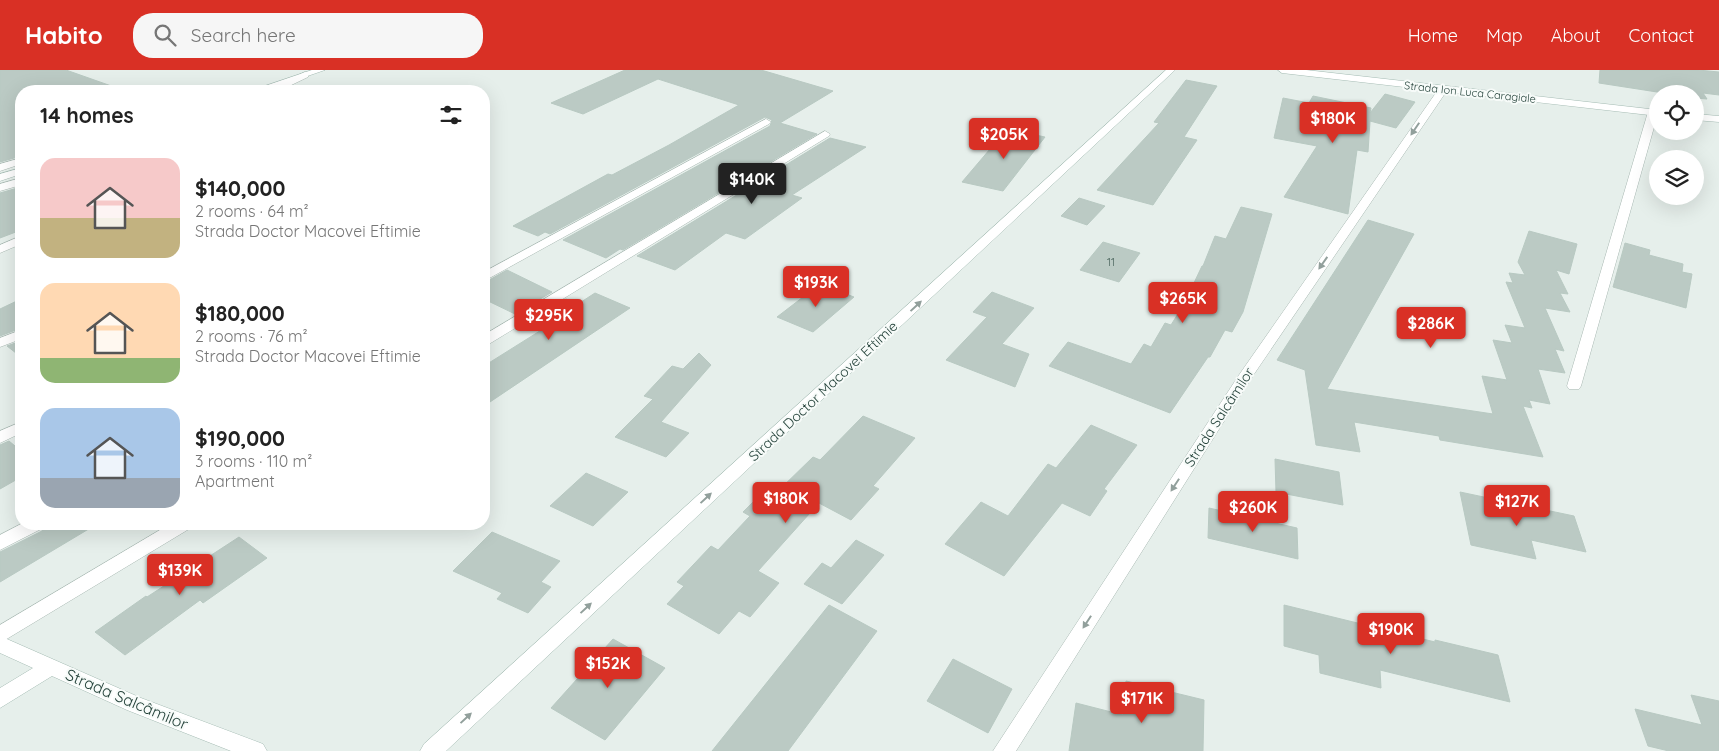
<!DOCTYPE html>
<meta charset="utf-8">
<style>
body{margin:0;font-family:Quicksand,sans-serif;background:#f6f6f6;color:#222;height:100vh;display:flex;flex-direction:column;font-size:19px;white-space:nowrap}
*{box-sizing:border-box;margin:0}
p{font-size:16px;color:#767676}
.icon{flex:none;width:28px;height:28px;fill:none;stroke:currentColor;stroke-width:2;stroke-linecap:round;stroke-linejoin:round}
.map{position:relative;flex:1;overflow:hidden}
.drawer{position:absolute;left:15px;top:15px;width:475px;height:445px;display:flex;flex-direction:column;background:#fff;border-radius:20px;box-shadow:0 5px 20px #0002}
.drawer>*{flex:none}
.tools{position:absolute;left:1649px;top:15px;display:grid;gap:10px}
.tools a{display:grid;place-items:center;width:55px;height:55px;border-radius:50%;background:#fff;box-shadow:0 5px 20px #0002;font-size:25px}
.price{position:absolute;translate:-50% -42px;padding:0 11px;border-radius:5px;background:#d93025;color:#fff;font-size:16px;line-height:32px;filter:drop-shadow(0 1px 2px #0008)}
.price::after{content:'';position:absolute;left:50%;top:30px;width:15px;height:11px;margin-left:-8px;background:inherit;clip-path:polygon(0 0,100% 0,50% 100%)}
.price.current{background:#222;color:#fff}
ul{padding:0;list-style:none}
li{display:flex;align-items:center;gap:15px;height:125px;padding:0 25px}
li span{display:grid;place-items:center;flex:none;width:140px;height:100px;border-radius:15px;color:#555}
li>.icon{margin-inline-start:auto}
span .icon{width:60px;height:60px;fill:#fffc;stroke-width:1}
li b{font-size:21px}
h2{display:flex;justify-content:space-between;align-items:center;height:60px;padding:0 25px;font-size:21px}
header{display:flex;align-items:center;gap:30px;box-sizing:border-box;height:70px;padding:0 25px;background:#d93025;color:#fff}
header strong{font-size:24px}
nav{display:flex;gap:28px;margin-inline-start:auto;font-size:18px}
.search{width:350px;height:45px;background:#f6f6f6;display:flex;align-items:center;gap:12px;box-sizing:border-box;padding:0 18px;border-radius:20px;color:#767676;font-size:19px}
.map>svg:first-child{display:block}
.building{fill:#bbcac4;stroke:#b8c9c2}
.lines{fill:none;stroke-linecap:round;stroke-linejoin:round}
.street-casing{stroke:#a8b8b2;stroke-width:1}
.secondary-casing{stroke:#a4bbb3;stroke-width:1}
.street{fill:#fff;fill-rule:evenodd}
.secondary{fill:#fff;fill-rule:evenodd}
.oneway{fill:#92a09c}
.labels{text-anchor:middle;stroke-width:4;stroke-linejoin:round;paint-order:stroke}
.far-street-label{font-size:11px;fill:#24423a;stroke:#f7fbf9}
.number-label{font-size:11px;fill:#4a645c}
.street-label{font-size:14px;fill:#24423a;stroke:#f7fbf9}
.near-street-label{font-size:16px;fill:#24423a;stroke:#f7fbf9}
</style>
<header>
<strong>Habito</strong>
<div class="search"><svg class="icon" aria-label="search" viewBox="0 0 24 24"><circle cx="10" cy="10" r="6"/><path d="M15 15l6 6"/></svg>Search here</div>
<nav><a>Home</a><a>Map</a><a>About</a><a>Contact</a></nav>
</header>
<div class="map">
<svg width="1719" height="681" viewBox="0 0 1719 681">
<rect width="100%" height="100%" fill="#e6efeb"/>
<path class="building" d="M 0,0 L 66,0 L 117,18 L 117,21 L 21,21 L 21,86 L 0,92 Z
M 625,0 L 761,0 L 833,21 L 780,53 L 817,64 L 623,180 L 620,179 L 606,188 L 563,170 L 770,56 L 772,50 L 765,47 L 550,164 L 545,162 L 538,166 L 513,156 L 608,104 L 612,105 L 669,75 L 739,35 L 658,9 L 583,44 L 551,33 Z
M 1600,0 L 1698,0 L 1719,2 L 1719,25 L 1703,23 L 1707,29 L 1695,28 L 1695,24 L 1670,24 L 1599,13 Z
M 1186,10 L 1217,16 L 1184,67 L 1197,70 L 1153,135 L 1097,120 L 1159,53 L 1154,52 Z
M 1385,24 L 1415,32 L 1396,58 L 1370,51 L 1368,82 L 1357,80 L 1348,144 L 1284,127 L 1317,76 L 1274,68 L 1283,28 L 1309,33 L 1313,26 L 1371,38 L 1370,43 Z
M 1007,59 L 1045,67 L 1003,121 L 962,112 Z
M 830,68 L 866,77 L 792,125 L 802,128 L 745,169 L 726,163 L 675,200 L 637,186 Z
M 21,117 L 21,160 L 0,168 L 0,123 Z
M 1079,128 L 1105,136 L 1087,155 L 1061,146 Z
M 1241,137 L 1272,144 L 1243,242 L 1232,262 L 1225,260 L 1210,287 L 1208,287 L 1170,343 L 1049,296 L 1068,272 L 1131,294 L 1144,274 L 1151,277 L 1165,253 L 1171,255 L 1184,234 L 1202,196 L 1203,196 L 1215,166 L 1226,169 Z
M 1368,150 L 1414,164 L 1327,319 L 1493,344 L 1482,306 L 1507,310 L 1493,270 L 1512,273 L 1505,255 L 1525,258 L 1506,212 L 1513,213 L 1509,203 L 1525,205 L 1518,192 L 1529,161 L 1577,174 L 1569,204 L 1556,200 L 1568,224 L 1560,223 L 1570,242 L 1545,238 L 1564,281 L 1555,279 L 1565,303 L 1538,299 L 1550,334 L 1529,330 L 1532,338 L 1523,336 L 1543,387 L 1440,370 L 1439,366 L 1354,352 L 1360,382 L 1316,375 L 1305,300 L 1277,290 Z
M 1103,172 L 1140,183 L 1119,212 L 1080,200 Z
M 1625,173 L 1650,180 L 1649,185 L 1683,194 L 1682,202 L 1692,204 L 1686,238 L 1613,217 Z
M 507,200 L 552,222 L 515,244 L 484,229 L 484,213 Z
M 820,214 L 854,227 L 813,262 L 777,247 Z
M 992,222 L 1034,238 L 1002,274 L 1029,284 L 1015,317 L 946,290 L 987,247 L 973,242 Z
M 595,223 L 630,238 L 484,336 L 484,296 L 543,259 L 529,252 L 566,229 L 578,234 Z
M 21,229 L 21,258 L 0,266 L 0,239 Z
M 21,271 L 21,287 L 7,276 Z
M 699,283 L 711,295 L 661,352 L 689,363 L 666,387 L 615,367 L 653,329 L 644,326 L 672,296 L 683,299 Z
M 863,346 L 915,368 L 873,416 L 879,419 L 851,450 L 819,433 L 758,501 L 779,513 L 750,547 L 739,541 L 719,564 L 667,534 L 684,516 L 677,512 L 711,476 L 718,480 L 750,446 L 743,442 L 765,420 L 775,424 L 813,387 L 820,390 Z
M 1091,355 L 1137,375 L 1104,419 L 1107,421 L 1090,446 L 1062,433 L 1004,506 L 945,474 L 981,432 L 1008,446 L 1048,394 L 1056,398 Z
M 9,371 L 21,381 L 21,407 L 0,419 L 0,375 Z
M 1275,389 L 1339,402 L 1343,435 L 1276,422 Z
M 586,403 L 628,422 L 593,456 L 550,436 Z
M 1460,422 L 1574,446 L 1586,482 L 1531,470 L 1536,489 L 1471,475 Z
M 1209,438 L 1297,458 L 1298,489 L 1208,468 Z
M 46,454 L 97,454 L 0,512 L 0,482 L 42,461 Z
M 492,462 L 560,491 L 541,512 L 551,517 L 528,543 L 497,529 L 502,523 L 453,501 Z
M 239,467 L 267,488 L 203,533 L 200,530 L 125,585 L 95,562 L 146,526 L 147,527 Z
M 856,470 L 884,485 L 842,534 L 804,514 L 822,493 L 831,498 Z
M 829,535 L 877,561 L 788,681 L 712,681 Z
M 1284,535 L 1435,572 L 1435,570 L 1498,585 L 1510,632 L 1380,600 L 1381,618 L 1320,603 L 1319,585 L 1284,576 Z
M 613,569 L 665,598 L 605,670 L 551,638 Z
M 953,589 L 1012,619 L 988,663 L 927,631 Z
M 1126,611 L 1204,630 L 1203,681 L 1069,681 L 1076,633 L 1123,645 Z
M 1691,625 L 1719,631 L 1719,681 L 1669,681 L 1648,676 L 1635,639 L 1702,655 Z"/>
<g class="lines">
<defs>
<path id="street" d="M 305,2 L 308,3 L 308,7 L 279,21 L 267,21 Z
M 1443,16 L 1448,19 L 1250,310 L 1016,681 L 993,681 L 1239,305 L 1440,17 Z
M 1653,39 L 1656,40 L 1658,43 L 1581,316 L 1579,319 L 1569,319 L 1567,316 L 1648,42 Z
M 766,49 L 771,52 L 769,54 L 484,211 L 484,202 Z
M 825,61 L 830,64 L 829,66 L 489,274 L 484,275 L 484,265 Z
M 21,88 L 21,94 L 0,101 L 0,94 Z
M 21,108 L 21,115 L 0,121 L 0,114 Z
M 21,166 L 21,174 L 0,183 L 0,175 Z
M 21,260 L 21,269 L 0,277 L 0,268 Z
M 21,352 L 21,363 L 0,373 L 0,361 Z
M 21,454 L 44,454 L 41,459 L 0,480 L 0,465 Z
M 170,454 L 192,454 L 189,459 L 0,573 L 0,555 Z"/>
<path id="secondary" d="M 312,0 L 325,0 L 264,21 L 250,21 Z
M 1166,0 L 1175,0 L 446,681 L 420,681 L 424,674 Z
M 1278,0 L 1306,0 L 1658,40 L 1658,46 L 1282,3 Z
M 1695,44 L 1719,46 L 1719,52 L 1695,50 Z
M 21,98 L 21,104 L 0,111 L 0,104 Z
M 0,566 L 141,628 L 263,674 L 267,681 L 231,681 L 127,640 L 52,606 L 0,638 L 0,618 L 33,598 L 0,583 Z"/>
</defs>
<use href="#street" class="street-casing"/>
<use href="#secondary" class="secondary-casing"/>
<use href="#street" class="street"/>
<use href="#secondary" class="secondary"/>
</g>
<defs><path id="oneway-solid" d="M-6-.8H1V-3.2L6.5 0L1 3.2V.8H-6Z" transform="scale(1.25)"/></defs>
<g class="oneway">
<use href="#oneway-solid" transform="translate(1415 59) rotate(124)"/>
<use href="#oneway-solid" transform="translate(1323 193) rotate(125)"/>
<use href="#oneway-solid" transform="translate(916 236) rotate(-43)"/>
<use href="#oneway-solid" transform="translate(1175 415) rotate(123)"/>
<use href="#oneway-solid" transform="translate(706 428) rotate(-43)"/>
<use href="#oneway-solid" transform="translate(586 538) rotate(-43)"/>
<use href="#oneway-solid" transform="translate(1087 552) rotate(123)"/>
<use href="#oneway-solid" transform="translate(466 648) rotate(-43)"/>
</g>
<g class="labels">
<g class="far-street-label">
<text transform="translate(1470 22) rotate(6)" y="4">Strada Ion Luca Caragiale</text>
</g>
<g class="number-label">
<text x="1111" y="196">11</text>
</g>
<g class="street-label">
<text transform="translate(823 321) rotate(-43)" y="5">Strada Doctor Macovei Eftimie</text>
<text transform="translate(1219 347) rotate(-57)" y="5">Strada Salcâmilor</text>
</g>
<g class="near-street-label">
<text transform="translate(127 629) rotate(23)" y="6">Strada Salcâmilor</text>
</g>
</g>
</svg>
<div class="tools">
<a><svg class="icon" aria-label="locate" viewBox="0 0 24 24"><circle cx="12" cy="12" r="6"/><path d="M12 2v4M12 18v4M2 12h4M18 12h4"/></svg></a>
<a><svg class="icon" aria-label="layers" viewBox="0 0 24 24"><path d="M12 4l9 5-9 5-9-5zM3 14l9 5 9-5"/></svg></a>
</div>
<b class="price" style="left:1333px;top:74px">$180K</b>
<b class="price" style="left:1004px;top:90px">$205K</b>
<b class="price current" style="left:752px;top:135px">$140K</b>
<b class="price" style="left:816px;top:238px">$193K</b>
<b class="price" style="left:1183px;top:254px">$265K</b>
<b class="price" style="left:549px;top:271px">$295K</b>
<b class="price" style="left:1431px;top:279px">$286K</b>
<b class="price" style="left:786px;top:454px">$180K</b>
<b class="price" style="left:1517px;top:457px">$127K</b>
<b class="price" style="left:1253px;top:463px">$260K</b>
<b class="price" style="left:180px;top:526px">$139K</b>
<b class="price" style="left:1391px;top:585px">$190K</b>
<b class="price" style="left:608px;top:619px">$152K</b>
<b class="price" style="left:1142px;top:654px">$171K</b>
<section class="drawer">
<h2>14 homes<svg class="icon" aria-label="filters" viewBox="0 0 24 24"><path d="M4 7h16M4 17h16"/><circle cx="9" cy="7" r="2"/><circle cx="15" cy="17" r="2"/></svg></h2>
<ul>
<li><span style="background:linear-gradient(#f6c9c9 60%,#c2b280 0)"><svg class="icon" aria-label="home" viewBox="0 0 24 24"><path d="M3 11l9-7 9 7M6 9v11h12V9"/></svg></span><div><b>$140,000</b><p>2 rooms · 64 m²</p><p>Strada Doctor Macovei Eftimie</p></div></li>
<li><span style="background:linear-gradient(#ffd9b3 75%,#8fb573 0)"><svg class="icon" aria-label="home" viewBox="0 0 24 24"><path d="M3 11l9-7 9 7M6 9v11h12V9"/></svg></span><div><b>$180,000</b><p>2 rooms · 76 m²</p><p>Strada Doctor Macovei Eftimie</p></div></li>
<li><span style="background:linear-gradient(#a9c7e8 70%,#9aa5b1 0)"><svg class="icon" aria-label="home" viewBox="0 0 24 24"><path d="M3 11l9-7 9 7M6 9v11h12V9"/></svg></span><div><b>$190,000</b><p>3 rooms · 110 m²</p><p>Apartment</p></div></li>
</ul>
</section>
</div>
